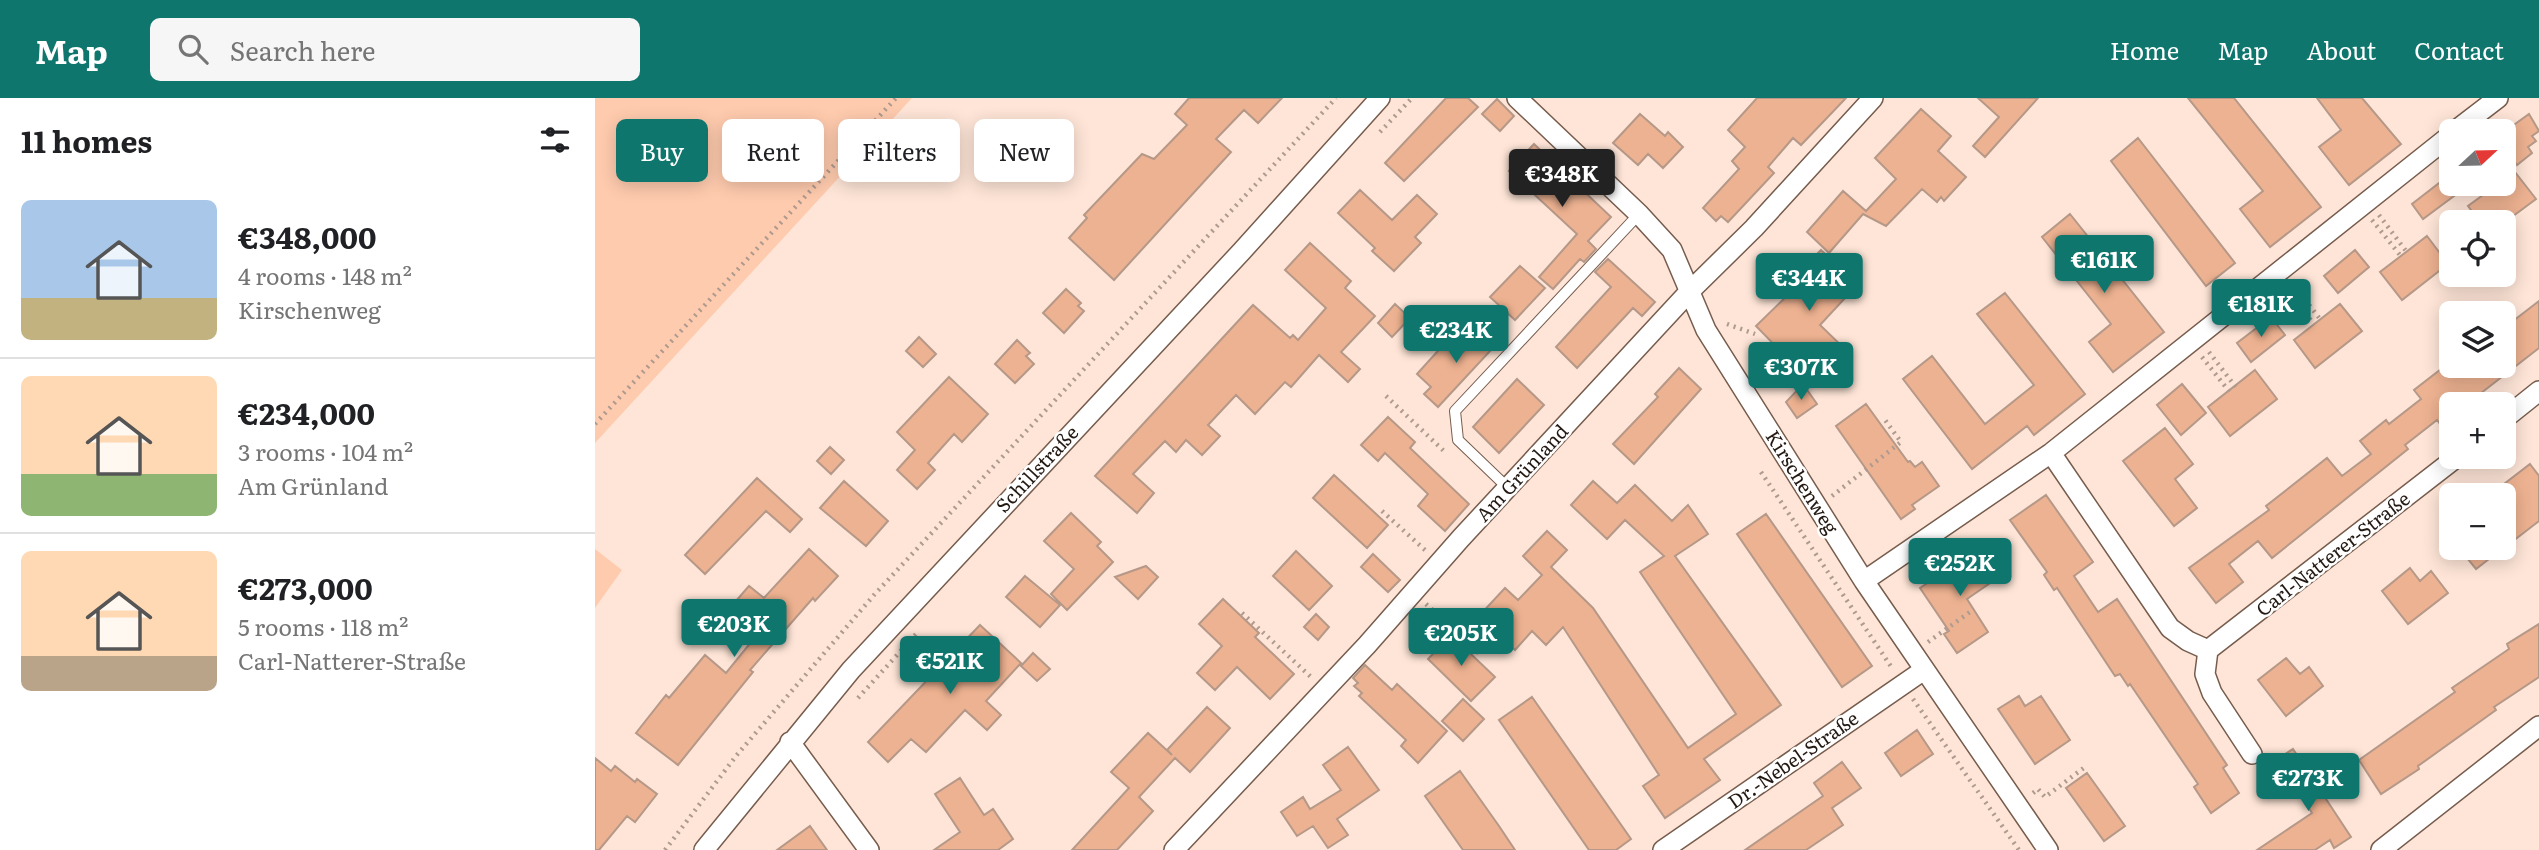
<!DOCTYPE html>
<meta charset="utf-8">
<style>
body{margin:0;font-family:Literata,serif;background:#f6f6f6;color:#202124;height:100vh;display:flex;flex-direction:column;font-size:26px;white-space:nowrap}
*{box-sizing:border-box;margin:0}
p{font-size:23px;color:#757577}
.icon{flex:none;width:38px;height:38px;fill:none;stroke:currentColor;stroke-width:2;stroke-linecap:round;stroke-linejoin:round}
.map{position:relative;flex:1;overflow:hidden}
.sheet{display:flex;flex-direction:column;background:#fff;width:595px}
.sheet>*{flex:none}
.top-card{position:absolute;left:21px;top:21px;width:665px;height:63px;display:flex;gap:14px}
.needle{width:46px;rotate:68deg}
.tools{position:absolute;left:1844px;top:21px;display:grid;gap:14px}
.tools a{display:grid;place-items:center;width:77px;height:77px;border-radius:10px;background:#fff;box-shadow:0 4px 18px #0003;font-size:35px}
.price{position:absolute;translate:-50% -60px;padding:0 16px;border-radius:7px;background:#0f766e;color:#fff;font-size:23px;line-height:46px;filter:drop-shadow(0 2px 4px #0008)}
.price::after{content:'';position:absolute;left:50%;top:42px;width:21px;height:16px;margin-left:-10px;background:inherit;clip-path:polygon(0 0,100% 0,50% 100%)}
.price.current{background:#222;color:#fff}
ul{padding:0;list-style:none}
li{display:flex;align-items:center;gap:21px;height:175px;padding:0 21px}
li+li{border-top:2px solid #e0e0e0}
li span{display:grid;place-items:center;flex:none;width:196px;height:140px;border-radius:10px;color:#555}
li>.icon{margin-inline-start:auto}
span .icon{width:84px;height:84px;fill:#fffc;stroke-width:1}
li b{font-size:30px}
h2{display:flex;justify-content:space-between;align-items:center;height:84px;padding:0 21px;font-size:30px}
.pill{padding:0 24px;border-radius:10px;background:#fff;box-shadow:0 4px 18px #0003;font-size:24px;line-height:63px}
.pill.current{background:#0f766e;color:#fff}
header{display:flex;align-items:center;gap:42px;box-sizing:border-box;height:98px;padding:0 35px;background:#0f766e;color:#fff}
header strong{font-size:33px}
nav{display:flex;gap:38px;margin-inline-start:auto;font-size:24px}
.search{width:490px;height:63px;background:#f6f6f6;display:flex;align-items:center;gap:18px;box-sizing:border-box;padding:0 24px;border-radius:10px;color:#757577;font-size:26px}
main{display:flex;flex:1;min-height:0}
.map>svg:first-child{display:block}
.green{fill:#ffcbae}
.building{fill:#edb291;stroke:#b59888;stroke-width:2}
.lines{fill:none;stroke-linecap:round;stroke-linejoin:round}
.lane-casing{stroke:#765c4d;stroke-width:12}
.street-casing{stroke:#765c4d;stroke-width:22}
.path{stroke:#ae9a8f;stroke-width:4.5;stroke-dasharray:2 5;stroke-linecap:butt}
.lane{stroke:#fff;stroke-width:10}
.street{stroke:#fff;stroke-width:19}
.labels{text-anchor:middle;stroke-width:5;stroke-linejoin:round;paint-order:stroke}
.street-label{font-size:19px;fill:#231913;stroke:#fff}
</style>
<header>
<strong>Map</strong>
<div class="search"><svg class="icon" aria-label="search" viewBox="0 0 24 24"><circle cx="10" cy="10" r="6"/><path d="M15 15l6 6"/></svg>Search here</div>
<nav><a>Home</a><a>Map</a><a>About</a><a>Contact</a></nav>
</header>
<main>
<section class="sheet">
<h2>11 homes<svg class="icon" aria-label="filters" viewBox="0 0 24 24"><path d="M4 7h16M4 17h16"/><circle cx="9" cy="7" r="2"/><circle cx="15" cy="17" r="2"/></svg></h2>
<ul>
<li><span style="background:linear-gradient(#a9c7e8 70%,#c2b280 0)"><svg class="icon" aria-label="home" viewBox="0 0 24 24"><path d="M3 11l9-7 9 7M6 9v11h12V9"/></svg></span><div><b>€348,000</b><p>4 rooms · 148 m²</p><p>Kirschenweg</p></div></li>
<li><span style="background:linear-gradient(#ffd9b3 70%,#8fb573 0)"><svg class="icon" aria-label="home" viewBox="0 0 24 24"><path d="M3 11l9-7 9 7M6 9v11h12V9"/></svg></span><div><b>€234,000</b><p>3 rooms · 104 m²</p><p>Am Grünland</p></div></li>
<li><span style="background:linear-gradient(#ffd9b3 75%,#b9a48a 0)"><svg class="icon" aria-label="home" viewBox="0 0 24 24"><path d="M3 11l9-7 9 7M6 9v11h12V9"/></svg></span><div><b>€273,000</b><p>5 rooms · 118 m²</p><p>Carl-Natterer-Straße</p></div></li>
</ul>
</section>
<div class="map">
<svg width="1944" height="752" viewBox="0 0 1944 752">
<rect width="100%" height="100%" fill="#fee5d7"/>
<path class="green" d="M 0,0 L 317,0 L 0,345 Z
M 0,451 L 27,472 L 0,510 Z"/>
<path class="building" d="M 594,0 L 687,0 L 663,25 L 649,12 L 621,41 L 636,54 L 519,182 L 474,140 L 492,120 L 489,117 L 547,56 L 559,61 L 592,27 L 580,16 Z
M 851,0 L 873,0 L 883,9 L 809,83 L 790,65 Z
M 1162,0 L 1251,0 L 1206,47 L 1198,40 L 1173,69 L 1179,75 L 1133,124 L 1126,118 L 1121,123 L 1108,110 L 1144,71 L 1137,63 L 1150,49 L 1133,32 Z
M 1383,0 L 1443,0 L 1390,59 L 1378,48 L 1404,19 Z
M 1593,0 L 1639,0 L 1726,109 L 1675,149 L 1645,111 L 1668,93 Z
M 1722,0 L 1767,0 L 1806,46 L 1754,87 L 1724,49 L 1746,32 Z
M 902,1 L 919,18 L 905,33 L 887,16 Z
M 1326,11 L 1356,38 L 1343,53 L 1371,79 L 1349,103 L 1346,99 L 1342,104 L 1327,91 L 1291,128 L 1268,116 L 1234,155 L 1212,134 L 1248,93 L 1271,113 L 1301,81 L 1280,60 Z
M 1045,16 L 1070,38 L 1073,34 L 1088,49 L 1068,70 L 1053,56 L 1043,67 L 1018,45 Z
M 1934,16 L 1944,33 L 1937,38 L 1941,43 L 1933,49 L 1937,55 L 1922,67 L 1909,50 L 1909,34 Z
M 1543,40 L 1640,165 L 1611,188 L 1516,63 Z
M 939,46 L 1016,119 L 993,143 L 1001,151 L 989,164 L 985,161 L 958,191 L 944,179 L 982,136 L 914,73 Z
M 1920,74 L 1941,101 L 1910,124 L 1885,124 L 1873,108 L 1903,86 L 1909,86 L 1909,82 Z
M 1848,82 L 1859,98 L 1828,121 L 1817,106 Z
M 765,92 L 797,122 L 822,97 L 842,116 L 820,139 L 826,145 L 799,173 L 777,153 L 780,150 L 743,115 Z
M 1475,116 L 1569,234 L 1518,274 L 1494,244 L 1516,226 L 1447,139 Z
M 1832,138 L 1853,166 L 1807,202 L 1785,174 Z
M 715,145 L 756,183 L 750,190 L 780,218 L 746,254 L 765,271 L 753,284 L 724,257 L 696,289 L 690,284 L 660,316 L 641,297 L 613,327 L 625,338 L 607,357 L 591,342 L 581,354 L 570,343 L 538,376 L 559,395 L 542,415 L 500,378 L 658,207 L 695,240 L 698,237 L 703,242 L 731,210 L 690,172 Z
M 1226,152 L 1263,186 L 1225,227 L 1254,255 L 1240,270 L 1227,255 L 1203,271 L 1161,228 L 1198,192 L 1193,185 Z
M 1760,152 L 1774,169 L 1743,195 L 1729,178 Z
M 1013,161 L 1060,204 L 1047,218 L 1038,210 L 982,270 L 961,249 L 1016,189 L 1000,174 Z
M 925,168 L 950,190 L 920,222 L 895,199 Z
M 471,191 L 486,205 L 483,208 L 489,213 L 469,235 L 448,215 Z
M 1410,195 L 1490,296 L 1439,337 L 1432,328 L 1377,371 L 1308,281 L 1337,258 L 1390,326 L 1439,287 L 1382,216 Z
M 1944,203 L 1944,250 L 1872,306 L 1857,306 L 1857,318 L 1845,326 L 1842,322 L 1810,347 L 1813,351 L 1677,460 L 1663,443 L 1634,466 L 1648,484 L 1621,505 L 1594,470 L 1674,412 L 1671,408 L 1732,360 L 1747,378 L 1776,356 L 1765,343 L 1791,322 L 1794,326 L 1826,301 L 1819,292 L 1850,268 L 1909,268 L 1909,230 Z
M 800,206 L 815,220 L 797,239 L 783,225 Z
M 1745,206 L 1767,233 L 1720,270 L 1699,242 Z
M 1676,219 L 1690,237 L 1656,264 L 1642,245 Z
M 894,226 L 908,239 L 843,309 L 829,296 L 836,289 L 822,276 L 851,244 L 865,257 Z
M 324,239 L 341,256 L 328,269 L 311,253 Z
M 422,242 L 435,255 L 431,258 L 439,266 L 420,285 L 400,266 Z
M 1084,270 L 1106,291 L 1039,366 L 1018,346 L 1063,299 L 1060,296 Z
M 1660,272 L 1682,301 L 1635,338 L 1613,309 Z
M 354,279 L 393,316 L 367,344 L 359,336 L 333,365 L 340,372 L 322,391 L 302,372 L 320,352 L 302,334 Z
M 922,281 L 949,307 L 904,355 L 878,329 Z
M 1208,286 L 1222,306 L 1202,320 L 1191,304 Z
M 1587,286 L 1611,315 L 1586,337 L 1562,307 Z
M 1271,306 L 1313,364 L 1315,363 L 1320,369 L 1327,364 L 1344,388 L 1317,407 L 1320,411 L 1306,421 L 1241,328 Z
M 793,319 L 820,344 L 815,350 L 874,406 L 850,433 L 823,408 L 833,396 L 790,355 L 783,363 L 766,347 Z
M 1570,330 L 1598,366 L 1580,381 L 1602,410 L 1579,428 L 1528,363 Z
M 235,349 L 249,362 L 236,376 L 222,363 Z
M 1935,366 L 1944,378 L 1944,423 L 1909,450 L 1909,386 Z
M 739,377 L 793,427 L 772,450 L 718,400 Z
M 162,380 L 207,421 L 195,434 L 171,413 L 110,476 L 90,457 Z
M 249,383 L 293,423 L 271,448 L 225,410 Z
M 998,383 L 1022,405 L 1040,387 L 1077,423 L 1093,407 L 1113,436 L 1080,458 L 1186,607 L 1109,661 L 1125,682 L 1070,720 L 1048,688 L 1064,677 L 968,529 L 951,547 L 937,533 L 920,552 L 884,518 L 910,490 L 923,502 L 947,477 L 928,458 L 952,433 L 972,452 L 956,469 L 998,510 L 1093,650 L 1141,616 L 1045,474 L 1069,458 L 1030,422 L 1012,441 L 976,407 Z
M 1451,397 L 1498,464 L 1479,478 L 1503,514 L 1522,501 L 1632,667 L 1628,670 L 1644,695 L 1616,715 L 1599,689 L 1603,686 L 1535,586 L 1533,588 L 1525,576 L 1520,578 L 1462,490 L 1459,492 L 1449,477 L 1452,474 L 1415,422 Z
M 476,415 L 506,444 L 502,448 L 518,464 L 472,512 L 456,496 L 479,471 L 449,443 Z
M 1171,416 L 1277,568 L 1247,589 L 1142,436 Z
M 1379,447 L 1401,481 L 1372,501 L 1393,534 L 1362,555 L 1349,536 L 1354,533 L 1325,490 L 1364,464 L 1361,459 Z
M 1864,450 L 1908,450 L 1881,471 Z
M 214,451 L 243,478 L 220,503 L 218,500 L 155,572 L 158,574 L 83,667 L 41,635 L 71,597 L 74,600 L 110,557 L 131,575 L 157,543 L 128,518 L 154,488 L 169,500 Z
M 701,453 L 737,488 L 714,512 L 678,478 Z
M 778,456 L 805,482 L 793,494 L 766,469 Z
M 551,468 L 563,479 L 543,501 L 520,479 Z
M 1815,470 L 1825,483 L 1836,473 L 1853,495 L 1813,526 L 1787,493 Z
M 430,478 L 465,507 L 445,529 L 411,499 Z
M 628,501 L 664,535 L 660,539 L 699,576 L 675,601 L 642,569 L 620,592 L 602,575 L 627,548 L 604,526 Z
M 721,516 L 734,529 L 723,542 L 709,529 Z
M 1944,526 L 1944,579 L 1899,609 L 1901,612 L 1823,668 L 1824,671 L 1786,696 L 1764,662 L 1860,594 L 1857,590 L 1914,551 L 1912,546 Z
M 385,527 L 426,565 L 391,603 L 406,617 L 392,632 L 370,612 L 331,654 L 316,641 L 293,664 L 273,644 Z
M 856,537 L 900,579 L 876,603 L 833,561 Z
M 438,555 L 455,571 L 442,583 L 426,568 Z
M 1691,560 L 1705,576 L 1714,569 L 1728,588 L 1691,618 L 1663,582 Z
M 770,567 L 797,592 L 802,586 L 852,633 L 823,665 L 806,648 L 811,642 L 764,598 L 767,595 L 759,588 L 763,585 L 758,580 Z
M 1424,598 L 1430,608 L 1446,598 L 1475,642 L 1440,666 L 1403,611 Z
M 937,599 L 1036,741 L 1021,752 L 994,752 L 904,622 Z
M 868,601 L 889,621 L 868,643 L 847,623 Z
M 612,609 L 635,630 L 595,674 L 580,660 L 544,699 L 558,713 L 522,752 L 477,752 L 534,690 L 516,674 L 553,635 L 577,657 L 572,652 Z
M 1322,632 L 1338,656 L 1306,678 L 1290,655 Z
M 753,649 L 784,692 L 742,721 L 753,737 L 733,750 L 718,728 L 702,738 L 686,714 L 708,699 L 715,711 L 746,692 L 728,667 Z
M 1698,651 L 1756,739 L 1739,750 L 1735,742 L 1720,752 L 1662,752 L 1717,715 L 1681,662 Z
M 0,660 L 16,673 L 20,668 L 40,684 L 42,681 L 62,696 L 40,724 L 32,718 L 4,752 L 0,752 Z
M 1247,664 L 1266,690 L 1237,710 L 1248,727 L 1211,752 L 1150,752 L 1228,698 L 1219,685 Z
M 865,673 L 904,728 L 920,752 L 868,752 L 830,698 Z
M 1492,675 L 1530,728 L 1509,743 L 1471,690 Z
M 365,680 L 389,717 L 398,711 L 418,741 L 403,752 L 339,752 L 365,734 L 340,696 Z
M 215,728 L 232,752 L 182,752 Z"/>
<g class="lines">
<defs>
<path id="lane" d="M 913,390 L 863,342 L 860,313 L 1044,116"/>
<path id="street" d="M 922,0 L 1044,116 L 1077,152 L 1111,232 L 1269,483 L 1453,752
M 1860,33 L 1903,0
M 1909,321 L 1944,293
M 1456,355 L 1575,530 L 1593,543 L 1613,552 L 1610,576 L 1617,595 L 1657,656
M 1269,483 L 1456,355 L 1857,36
M 1613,552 L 1862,359
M 195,644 L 274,752
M 109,752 L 256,572 L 647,153 L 785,0
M 579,752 L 772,547 L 866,440 L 1094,194 L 1159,130 L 1278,0
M 1068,752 L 1329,572
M 1786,752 L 1944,628"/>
</defs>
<use href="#lane" class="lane-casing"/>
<use href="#street" class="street-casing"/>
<path class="path" d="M 785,34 L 817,0
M 1888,86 L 1891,89
M 1784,117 L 1811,153
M 1777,122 L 1805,157
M 1697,185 L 1725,221
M 1693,193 L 1718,225
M 1132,226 L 1160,236
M 1614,254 L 1643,292
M 1607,259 L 1637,297
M 791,298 L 851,355
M 0,326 L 301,0
M 1166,374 L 1297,570
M 1237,398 L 1306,344 L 1290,322
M 787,413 L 830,452
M 831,506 L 887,558
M 647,515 L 716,579
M 1333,544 L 1375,514
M 263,600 L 323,534
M 1318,601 L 1424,752
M 1438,695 L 1443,691 L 1450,699 L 1490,669
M 70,752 L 141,658 L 279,497 L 741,0"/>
<use href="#lane" class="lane"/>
<use href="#street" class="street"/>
</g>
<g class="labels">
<g class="street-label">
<text transform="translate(442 371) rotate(-47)" y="7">Schillstraße</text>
<text transform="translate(927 375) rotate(-47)" y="7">Am Grünland</text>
<text transform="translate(1207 384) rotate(58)" y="7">Kirschenweg</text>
<text transform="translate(1738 456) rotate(-38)" y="7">Carl-Natterer-Straße</text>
<text transform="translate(1198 662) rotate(-35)" y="7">Dr.-Nebel-Straße</text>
</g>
</g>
</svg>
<div class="tools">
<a><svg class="needle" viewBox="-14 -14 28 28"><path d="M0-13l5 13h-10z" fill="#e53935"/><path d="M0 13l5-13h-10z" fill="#757577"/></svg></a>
<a><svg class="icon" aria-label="locate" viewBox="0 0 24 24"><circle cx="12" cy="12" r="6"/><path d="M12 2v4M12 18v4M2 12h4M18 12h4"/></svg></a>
<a><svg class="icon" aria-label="layers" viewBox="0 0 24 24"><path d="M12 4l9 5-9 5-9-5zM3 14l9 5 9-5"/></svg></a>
<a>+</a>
<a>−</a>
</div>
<b class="price current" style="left:967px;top:111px">€348K</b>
<b class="price" style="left:1509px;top:197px">€161K</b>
<b class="price" style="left:1214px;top:215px">€344K</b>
<b class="price" style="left:1666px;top:241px">€181K</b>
<b class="price" style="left:861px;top:267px">€234K</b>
<b class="price" style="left:1206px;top:304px">€307K</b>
<b class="price" style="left:1365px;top:500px">€252K</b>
<b class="price" style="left:139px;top:561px">€203K</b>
<b class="price" style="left:866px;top:570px">€205K</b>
<b class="price" style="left:355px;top:598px">€521K</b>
<b class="price" style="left:1713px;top:715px">€273K</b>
<div class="top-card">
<a class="pill current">Buy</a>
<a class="pill">Rent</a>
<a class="pill">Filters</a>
<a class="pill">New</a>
</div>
</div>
</main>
